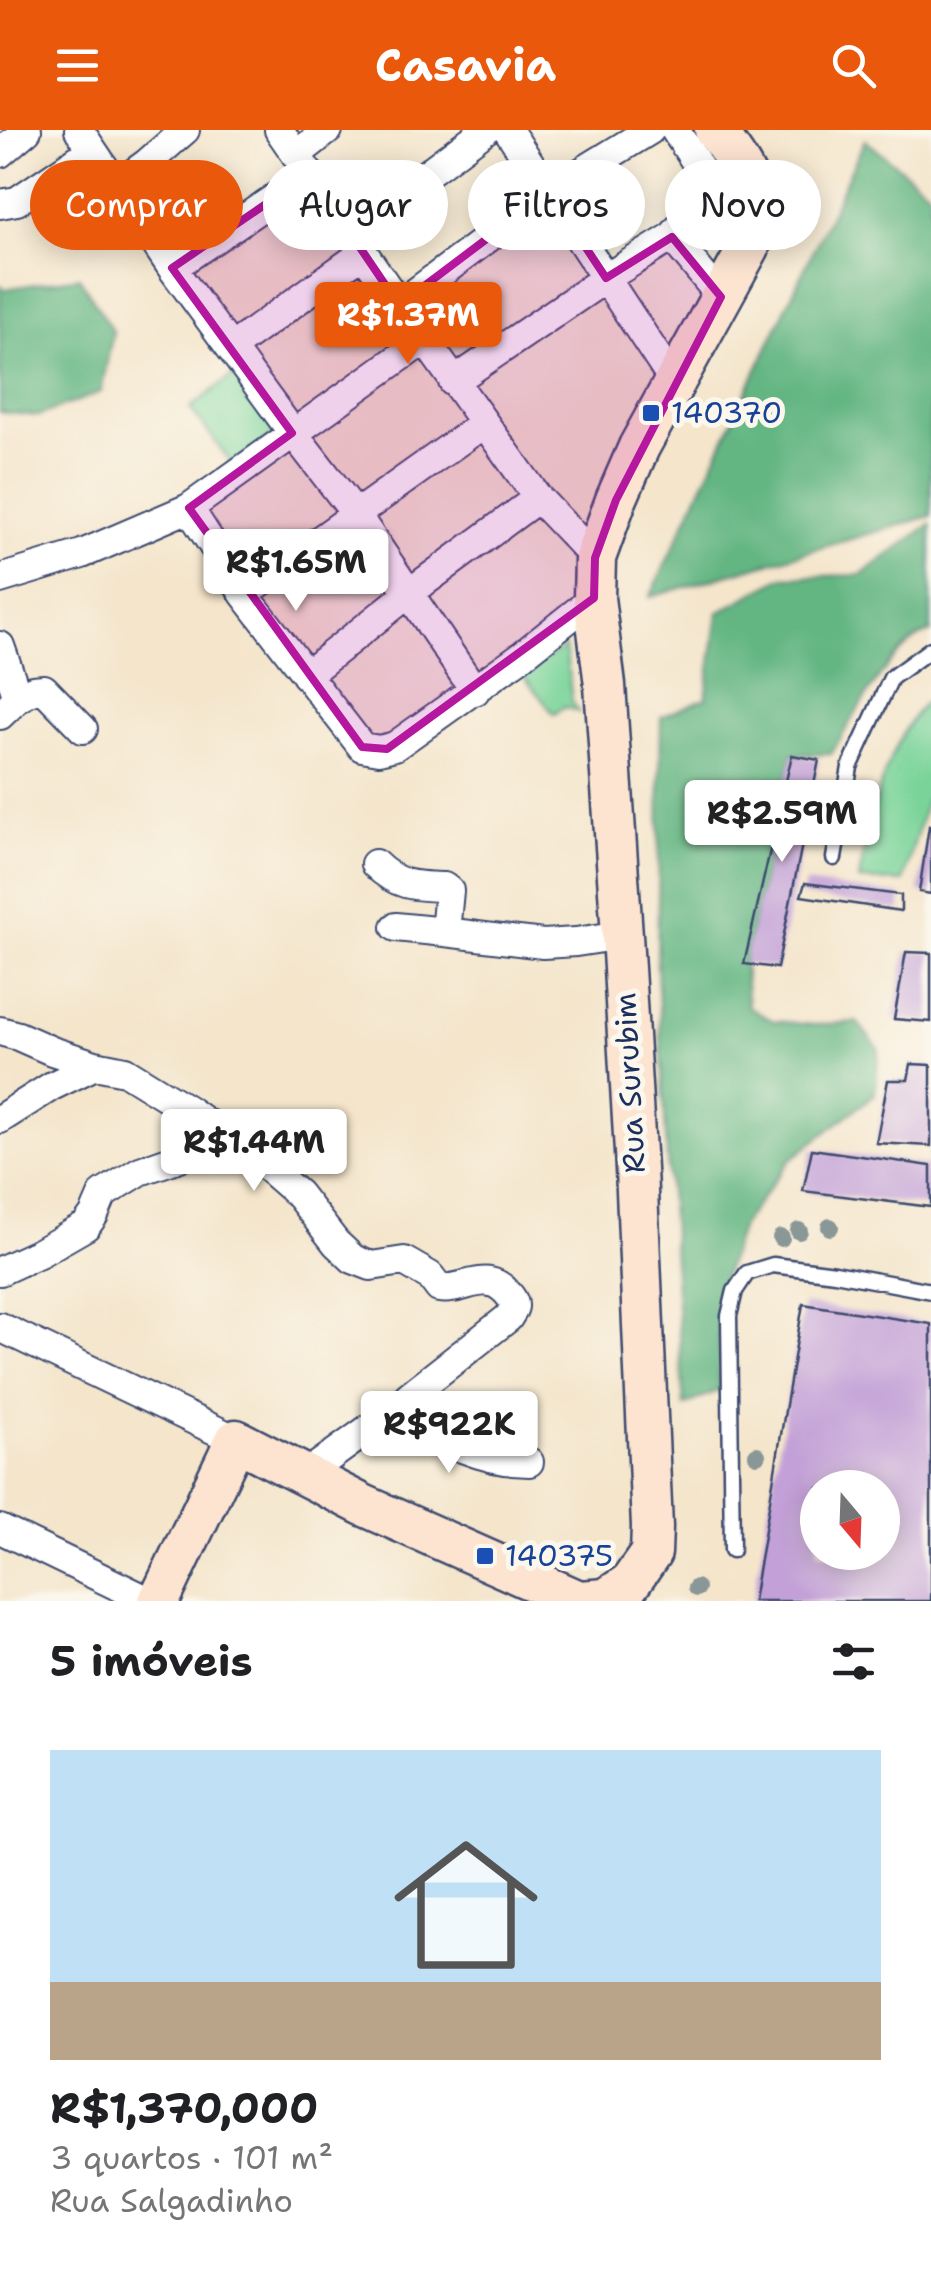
<!DOCTYPE html>
<html lang="pt">
<meta charset="utf-8">
<style>
body{margin:0;font-family:"Shantell Sans",sans-serif;background:#f2f2f2;color:#202124;height:100vh;display:flex;flex-direction:column;font-size:38px;white-space:nowrap}
*{box-sizing:border-box;margin:0}
p{font-size:32px;color:#757577}
.icon{flex:none;width:55px;height:55px;fill:none;stroke:currentColor;stroke-width:2;stroke-linecap:round;stroke-linejoin:round}
.map{position:relative;height:1471px;overflow:hidden}
.sheet{display:flex;flex-direction:column;background:#fff;flex:1}
.sheet>*{flex:none}
.hud{position:absolute;left:30px;top:30px;width:872px;height:90px;display:flex;gap:20px}
.needle{width:65px;rotate:161deg}
.controls{position:absolute;left:800px;top:1340px;display:grid;gap:20px}
.controls a{display:grid;place-items:center;width:100px;height:100px;border-radius:50%;background:#fff;box-shadow:0 5px 25px #0003;font-size:50px}
.price{position:absolute;translate:-50% -85px;padding:0 22px;border-radius:10px;background:#fff;color:#222;font-size:32px;line-height:65px;filter:drop-shadow(0 2px 5px #0008)}
.price::after{content:'';position:absolute;left:50%;top:60px;width:30px;height:22px;margin-left:-15px;background:inherit;clip-path:polygon(0 0,100% 0,50% 100%)}
.price.current{background:#ea580c;color:#fff}
ul{padding:0;list-style:none}
li{display:grid;align-content:center;gap:20px;height:530px;padding:0 50px}
li+li{border-top:2px solid #e0e0e0}
li span{display:grid;place-items:center;height:310px;border-radius:0px;color:#555}
li>.icon{margin-inline-start:auto}
span .icon{width:180px;height:180px;fill:#fffc;stroke-width:1}
li b{font-size:42px}
h2{display:flex;justify-content:space-between;align-items:center;height:120px;padding:0 50px;font-size:42px}
.pill{padding:0 35px;border-radius:45px;background:#fff;box-shadow:0 5px 25px #0003;font-size:35px;line-height:90px}
.pill.current{background:#ea580c;color:#fff}
header{display:flex;justify-content:space-between;align-items:center;height:130px;padding:0 50px;background:#ea580c;color:#fff;font-size:45px;font-weight:700}
.map>svg:first-child{display:block}
.green{fill:#7ad49a;stroke:#4a827c;stroke-width:2.5}
.forest{fill:#63b682;stroke:#3f7270;stroke-width:2.5}
.building{fill:#c3a0d7;fill-rule:evenodd}
.lines{fill:none;stroke-linecap:round;stroke-linejoin:round}
.lane-casing{stroke:#3c4a6e;stroke-width:19}
.street-casing{stroke:#3c4a6e;stroke-width:32}
.secondary-casing{stroke:#3c4a6e;stroke-width:45}
.lane{stroke:#fff;stroke-width:14}
.street{stroke:#fff;stroke-width:28}
.secondary{stroke:#fde4d1;stroke-width:40}
.tree{fill:#8a9797}
.marked{fill:#b5179e;fill-opacity:0.2;stroke:#b5179e;stroke-width:8;stroke-linejoin:round}
.transit-dot{fill:#1a4fb4;stroke:#fbf7ec;stroke-width:4}
.labels{text-anchor:middle;stroke-width:10;stroke-linejoin:round;paint-order:stroke}
.transit-label{font-size:30px;fill:#164399;stroke:#fbf7ec;text-anchor:start}
.street-label{font-size:30px;fill:#1b2f5e;stroke:#fbf7ec}
</style>
<header><svg class="icon" aria-label="menu" viewBox="0 0 24 24"><path d="M4 6h16M4 12h16M4 18h16"/></svg>Casavia<svg class="icon" aria-label="search" viewBox="0 0 24 24"><circle cx="10" cy="10" r="6"/><path d="M15 15l6 6"/></svg></header>
<div class="map">
<svg width="931" height="1471" viewBox="0 0 931 1471">
<rect width="100%" height="100%" fill="#fbf7ec"/>
<filter id="ink" filterUnits="userSpaceOnUse"><feTurbulence type="fractalNoise" baseFrequency=".01" numOctaves="2"/><feDisplacementMap in="SourceGraphic" scale="20" xChannelSelector="R" yChannelSelector="G"/><feConvolveMatrix kernelMatrix="1 2 1 2 8 2 1 2 1" color-interpolation-filters="sRGB"/></filter>
<filter id="wash" filterUnits="userSpaceOnUse"><feTurbulence type="fractalNoise" baseFrequency=".0048" numOctaves="4" result="noise"/><feDisplacementMap in="SourceGraphic" scale="40" xChannelSelector="R" yChannelSelector="G"/><feGaussianBlur stdDeviation="2.25" result="paint"/><feColorMatrix in="noise" values="0 0 0 0 0 0 0 0 0 0 0 0 0 0 0 0 0 1.4 0 .05"/><feComposite in="paint" operator="in"/></filter>
<g filter="url(#wash)">
<rect width="100%" height="100%" fill="#f4e5cb"/>
<path class="green" d="M 239,241 L 283,298 L 233,335 L 190,278 Z
M 565,517 L 572,571 L 579,582 L 565,577 L 554,584 L 522,544 Z
M 931,568 L 931,654 L 903,752 L 859,750 C 867,697 879,645 906,598 C 914,586 919,576 931,568 Z"/>
<path class="forest" d="M 865,10 L 931,63 L 931,386 L 650,467 Z
M 79,147 L 113,202 L 101,262 L 38,286 L 0,282 L 0,155 L 5,159 Z
M 931,394 L 931,502 C 891,512 853,590 831,624 L 792,625 L 744,834 L 748,877 L 774,891 L 815,895 L 857,892 L 879,919 L 875,964 L 790,1030 L 741,1096 L 718,1163 L 720,1260 L 684,1276 L 668,1047 L 657,838 L 661,587 L 706,568 L 718,483 L 783,447 L 861,445 Z"/>
<g id="blocks">
<path class="building" d="M 792,625 L 819,630 L 777,838 L 744,834 Z
M 929,696 L 931,697 L 931,764 L 919,762 Z
M 805,753 L 901,765 L 901,781 L 801,766 Z
M 906,822 L 931,823 L 931,892 L 894,889 Z
M 911,934 L 931,935 L 931,1016 L 876,1013 L 888,950 L 908,950 Z
M 812,1019 L 931,1036 L 931,1077 L 803,1061 Z
M 803,1174 L 931,1194 L 931,1471 L 753,1471 ZM 818,1358 L 882,1358 L 882,1422 L 818,1422 Z"/>
</g>
</g>
<g filter="url(#ink)">
<use href="#blocks" fill-opacity="0" stroke="#3c4a6e" stroke-width="2.5"/>
<g class="lines">
<defs>
<path id="lane" d="M 834,728 L 850,637 L 891,548 L 931,519
M 732,1420 L 729,1186 L 735,1161 L 747,1143 L 773,1135 L 835,1143 L 931,1161"/>
<path id="street" d="M 79,0 L 172,138 L 284,291 L 355,383 L 475,561
M 279,0 L 389,160 L 538,368 L 595,428
M 508,0 L 674,252
M 0,23 L 27,0
M 296,25 L 328,0
M 116,56 L 146,34 L 185,0
M 0,74 L 17,71 L 92,20
M 349,102 L 485,0
M 672,107 C 716,51 713,59 675,0
M 172,138 L 310,44
M 399,175 L 549,62 L 650,0
M 424,210 L 189,378 L 244,464 L 362,617 L 379,620 L 395,616 L 520,527 L 594,468
M 231,218 L 363,123
M 453,252 L 606,148 L 672,107 L 721,167
M 0,449 L 82,424 L 189,378
M 244,464 L 483,294
M 0,516 L 18,568 L 0,585
M 306,545 L 409,463 L 538,368
M 18,568 L 33,560 L 44,559 L 83,599
M 375,734 C 397,756 414,756 444,757 L 449,761 L 445,802 L 543,814 L 576,812 L 622,805
M 396,797 L 445,802
M 0,901 L 18,906 L 52,921 L 95,935 L 125,941 L 188,980 L 260,1031 L 298,1064 L 336,1113 L 353,1129 L 371,1136 L 404,1131 L 430,1146 L 439,1158 C 466,1162 487,1136 510,1166 C 517,1175 514,1179 508,1188 L 410,1265 L 392,1282 L 305,1345
M 0,989 L 52,956 L 95,935
M 0,1141 L 39,1123 L 86,1096 L 94,1085 L 103,1064 L 140,1041 L 180,1027 L 213,998
M 0,1197 L 236,1310
M 392,1282 C 436,1306 477,1332 529,1332
M 0,1399 L 149,1471"/>
<path id="secondary" d="M 159,1471 L 236,1310 L 363,1375 L 579,1471
M 580,1471 L 606,1469 L 630,1453 L 651,1423 L 652,1397 L 636,1039 L 622,805 L 605,555 L 594,468 L 595,428 L 616,370 L 639,317 L 749,117 C 763,62 746,43 715,0"/>
</defs>
<use href="#lane" class="lane-casing"/>
<use href="#street" class="street-casing"/>
<use href="#secondary" class="secondary-casing"/>
<use href="#lane" class="lane"/>
<use href="#street" class="street"/>
<use href="#secondary" class="secondary"/>
</g>
<g class="tree">
<circle cx="830" cy="1097" r="9"/>
<circle cx="799" cy="1101" r="9"/>
<circle cx="781" cy="1108" r="9"/>
<circle cx="757" cy="1325" r="9"/>
<circle cx="696" cy="1458" r="9"/>
</g>
</g>
<path class="marked" d="M 310,44 L 399,175 L 549,62 L 606,148 L 672,107 L 721,167 L 616,370 L 595,428 L 594,468 L 387,619 L 362,617 L 189,378 L 292,303 L 172,138 Z"/>
<g class="transit-dot">
<rect x="641" y="273" width="20" height="20" rx="5"/>
<rect x="475" y="1416" width="20" height="20" rx="5"/>
</g>
<g class="labels">
<g class="transit-label">
<text x="671" y="293">140370</text>
<text x="505" y="1436">140375</text>
</g>
<g class="street-label">
<text transform="translate(630 953) rotate(-93)" y="10">Rua Surubim</text>
</g>
</g>
</svg>
<div class="controls">
<a><svg class="needle" viewBox="-14 -14 28 28"><path d="M0-13l5 13h-10z" fill="#e53935"/><path d="M0 13l5-13h-10z" fill="#757577"/></svg></a>
</div>
<b class="price current" style="left:408px;top:237px">R$1.37M</b>
<b class="price" style="left:296px;top:484px">R$1.65M</b>
<b class="price" style="left:782px;top:735px">R$2.59M</b>
<b class="price" style="left:254px;top:1064px">R$1.44M</b>
<b class="price" style="left:449px;top:1346px">R$922K</b>
<div class="hud">
<a class="pill current">Comprar</a>
<a class="pill">Alugar</a>
<a class="pill">Filtros</a>
<a class="pill">Novo</a>
</div>
</div>
<section class="sheet">
<h2>5 imóveis<svg class="icon" aria-label="filters" viewBox="0 0 24 24"><path d="M4 7h16M4 17h16"/><circle cx="9" cy="7" r="2"/><circle cx="15" cy="17" r="2"/></svg></h2>
<ul>
<li><span style="background:linear-gradient(#bfe0f5 75%,#b9a48a 0)"><svg class="icon" aria-label="home" viewBox="0 0 24 24"><path d="M3 11l9-7 9 7M6 9v11h12V9"/></svg></span><div><b>R$1,370,000</b><p>3 quartos · 101 m²</p><p>Rua Salgadinho</p></div></li>
</ul>
</section>
